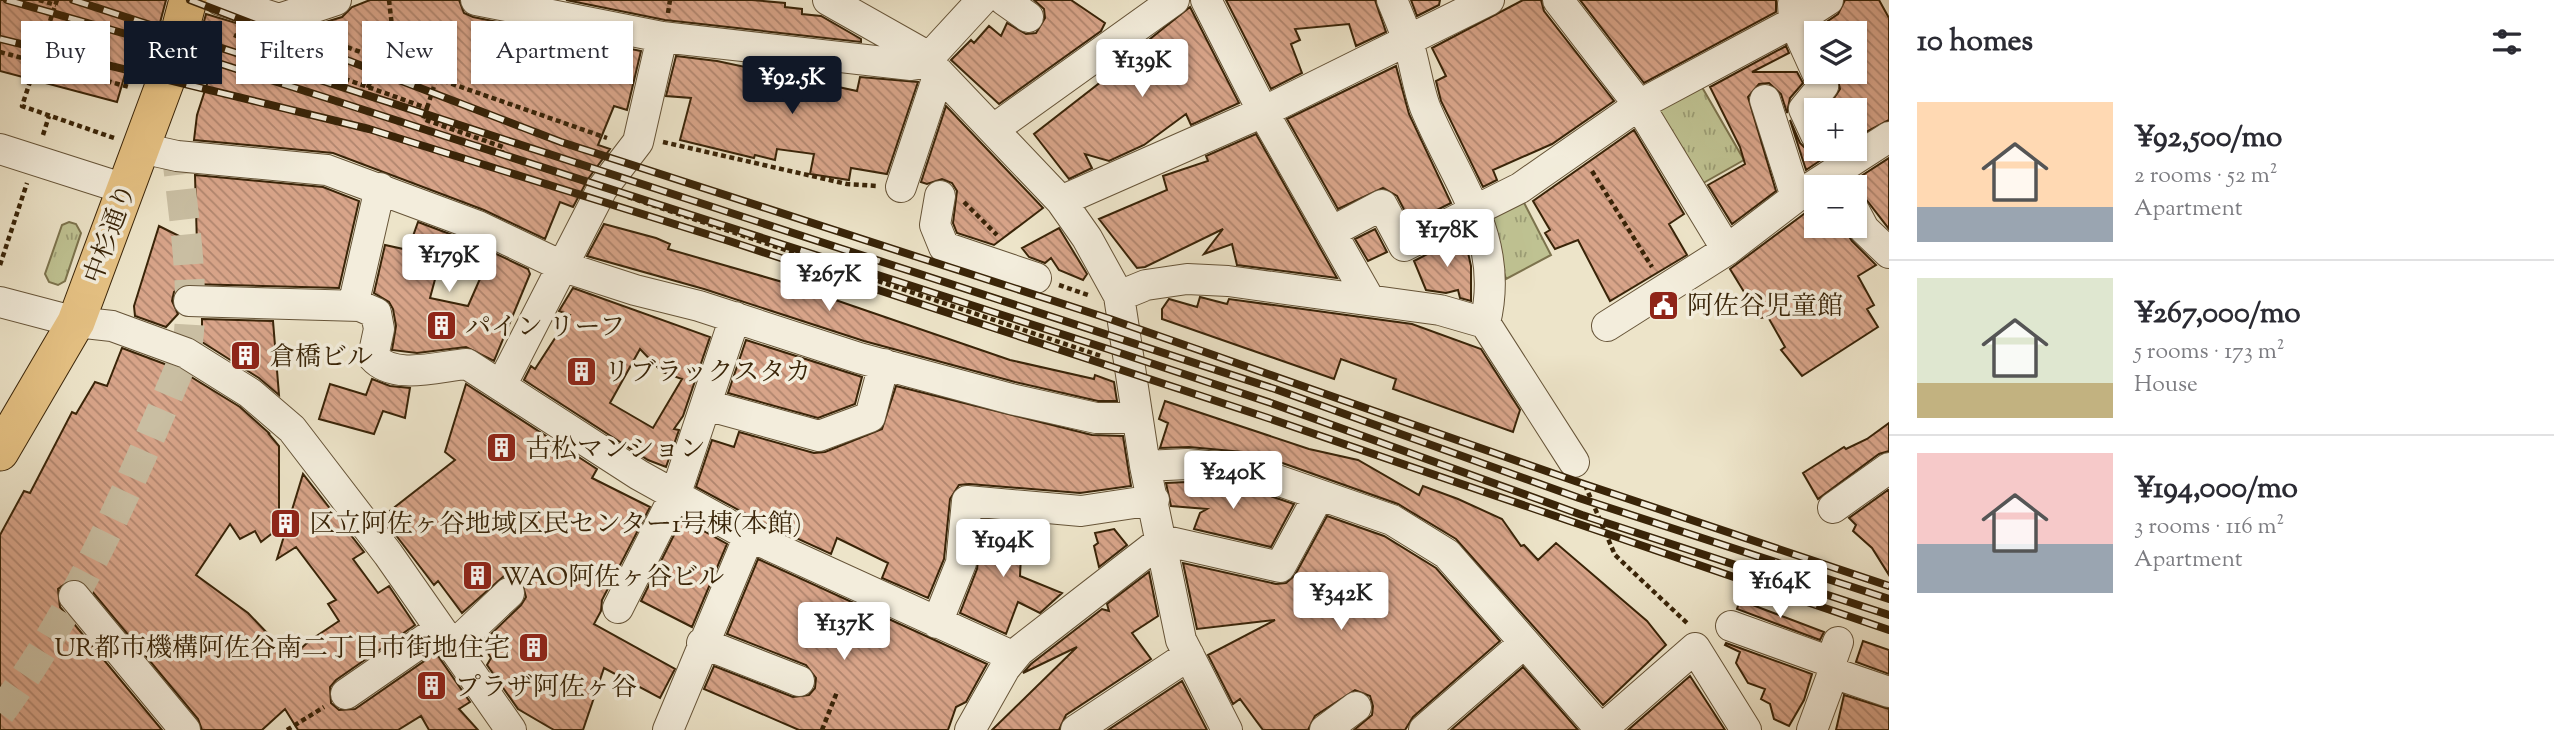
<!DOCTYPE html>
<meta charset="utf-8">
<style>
body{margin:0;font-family:"Sorts Mill Goudy","Noto Serif JP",serif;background:#f7f7f7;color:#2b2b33;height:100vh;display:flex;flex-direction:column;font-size:26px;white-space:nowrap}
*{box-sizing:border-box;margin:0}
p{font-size:23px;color:#7c7c81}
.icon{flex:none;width:38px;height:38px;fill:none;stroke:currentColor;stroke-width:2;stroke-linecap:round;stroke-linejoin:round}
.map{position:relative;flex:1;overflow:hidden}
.details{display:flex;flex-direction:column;background:#fff;width:665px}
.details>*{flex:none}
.hud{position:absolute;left:21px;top:21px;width:665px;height:63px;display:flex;gap:14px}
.controls{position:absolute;left:1804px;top:21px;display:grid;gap:14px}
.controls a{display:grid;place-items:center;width:63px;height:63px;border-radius:0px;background:#fff;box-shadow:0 2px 5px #0004;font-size:35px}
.price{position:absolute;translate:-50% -60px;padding:0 16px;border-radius:7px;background:#fff;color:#222;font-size:23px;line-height:46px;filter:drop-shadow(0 2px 4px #0008)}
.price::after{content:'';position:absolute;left:50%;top:42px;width:21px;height:16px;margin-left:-10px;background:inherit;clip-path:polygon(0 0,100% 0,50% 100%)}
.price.current{background:#111827;color:#fff}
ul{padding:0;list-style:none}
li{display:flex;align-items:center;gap:21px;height:175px;padding:0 28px}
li+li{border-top:2px solid #e1e1e2}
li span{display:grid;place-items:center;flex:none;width:196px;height:140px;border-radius:0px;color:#555}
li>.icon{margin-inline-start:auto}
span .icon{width:84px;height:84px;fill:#fffc;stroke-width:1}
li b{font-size:30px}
h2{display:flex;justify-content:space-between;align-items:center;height:84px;padding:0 28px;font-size:30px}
.chip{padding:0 24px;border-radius:0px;background:#fff;box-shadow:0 2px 5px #0004;font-size:24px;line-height:63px}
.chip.current{background:#111827;color:#fff}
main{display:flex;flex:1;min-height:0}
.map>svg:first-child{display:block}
.grass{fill:url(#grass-tufts);stroke:#7c734d;stroke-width:2}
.building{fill:url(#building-back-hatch);stroke:#392408;stroke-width:2;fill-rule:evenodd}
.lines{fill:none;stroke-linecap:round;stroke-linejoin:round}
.minor-tunnel{stroke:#c9bea2;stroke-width:30;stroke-dasharray:30 15;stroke-linecap:butt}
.minor-casing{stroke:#665438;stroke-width:32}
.major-casing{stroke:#392408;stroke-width:39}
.path{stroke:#392408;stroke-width:4.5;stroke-dasharray:5 3.5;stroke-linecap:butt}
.minor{stroke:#f3eddc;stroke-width:30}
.major{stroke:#e6c284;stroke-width:37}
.rail-casing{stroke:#392408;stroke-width:8}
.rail{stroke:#f3eddc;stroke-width:5;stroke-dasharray:16;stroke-linecap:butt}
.labels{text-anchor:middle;stroke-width:7;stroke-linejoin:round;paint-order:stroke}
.street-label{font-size:26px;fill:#392408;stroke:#f3eddc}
.poi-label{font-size:26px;fill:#392408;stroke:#f3eddc;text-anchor:start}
</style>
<main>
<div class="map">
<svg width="1889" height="730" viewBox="0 0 1889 730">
<defs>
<pattern id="grass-tufts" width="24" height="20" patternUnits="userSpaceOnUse" patternTransform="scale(1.75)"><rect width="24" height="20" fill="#bfc292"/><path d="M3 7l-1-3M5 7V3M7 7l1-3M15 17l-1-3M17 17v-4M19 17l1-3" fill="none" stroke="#9c9d75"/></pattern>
<pattern id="building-back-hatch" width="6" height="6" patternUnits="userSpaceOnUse" patternTransform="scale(1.75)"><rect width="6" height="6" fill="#d8a489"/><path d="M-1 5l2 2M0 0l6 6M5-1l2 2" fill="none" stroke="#b0856e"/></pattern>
</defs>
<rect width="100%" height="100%" fill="#ede4c9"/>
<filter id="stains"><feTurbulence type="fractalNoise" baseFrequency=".00286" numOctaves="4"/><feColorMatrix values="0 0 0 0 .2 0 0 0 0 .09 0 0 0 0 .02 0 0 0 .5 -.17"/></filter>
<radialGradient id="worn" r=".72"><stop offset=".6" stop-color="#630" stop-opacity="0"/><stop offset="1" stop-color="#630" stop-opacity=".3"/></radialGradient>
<path class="grass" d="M 1699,82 L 1744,160 L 1698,186 L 1653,109 Z
M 1521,197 L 1551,255 L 1506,279 L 1486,212 Z
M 69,222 L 76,224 L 81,233 L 65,281 L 58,285 L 49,282 L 45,274 L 62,225 Z"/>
<path class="building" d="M 0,0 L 166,0 L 148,68 L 128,64 L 117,102 L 0,71 Z
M 370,0 L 459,0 L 464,13 L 473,17 L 641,51 L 627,110 L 614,106 L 598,145 L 610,149 L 588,179 L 573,207 L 560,202 L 545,239 L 484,210 L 333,153 L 194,140 L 197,115 L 208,81 L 189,77 L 206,14 L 326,50 L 316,25 L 342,17 L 352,7 Z
M 566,0 L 752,0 L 785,3 L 785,7 L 802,9 L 802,14 L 821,16 L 861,39 L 861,42 L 665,20 Z
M 1034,0 L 1071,0 L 1105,23 L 1101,31 L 999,104 L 951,60 L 971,40 L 974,43 L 989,26 L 1001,36 L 1007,23 L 1026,34 L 1036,33 L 1045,18 L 1044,9 Z
M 1226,0 L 1375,0 L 1386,32 L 1356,46 L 1349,24 L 1295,29 L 1300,40 L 1291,44 L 1302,73 L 1271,89 Z
M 1411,0 L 1440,0 L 1439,5 L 1417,16 Z
M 1523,0 L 1541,0 L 1544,11 L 1614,101 L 1552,144 L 1493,170 L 1497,180 L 1483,187 L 1441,101 L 1436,81 L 1446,76 L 1432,48 Z
M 1580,0 L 1776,0 L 1776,12 L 1644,83 Z
M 1845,0 L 1879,0 L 1889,18 L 1889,120 L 1855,138 L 1855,110 L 1826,110 L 1840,89 L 1836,72 L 1855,72 L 1855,33 L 1818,33 L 1816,29 L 1838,14 Z
M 1190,7 L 1239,103 L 1191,125 L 1186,114 L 1144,145 L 1109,161 L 1085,154 L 1092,168 L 1069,179 L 1034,134 L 1147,46 L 1145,43 Z
M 1786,46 L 1789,53 L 1752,72 L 1797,72 L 1803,83 L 1790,98 L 1787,113 L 1781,94 L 1769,83 L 1759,84 L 1748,97 L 1776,191 L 1732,224 L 1708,185 L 1745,164 L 1740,147 L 1710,87 Z
M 676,56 L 717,61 L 857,91 L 860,77 L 918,82 L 887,174 L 851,168 L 849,180 L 810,174 L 814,154 L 777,149 L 775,160 L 755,155 L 754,158 L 680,140 L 691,98 L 666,96 Z
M 1396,66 L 1409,114 L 1451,203 L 1411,223 L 1397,196 L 1383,188 L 1338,209 L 1287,119 Z
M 946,106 L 1043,208 L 994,245 L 957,233 L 953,223 L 957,191 L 952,183 L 942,179 L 927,184 L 921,182 Z
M 1790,120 L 1800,143 L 1807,150 L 1817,152 L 1821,160 L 1806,170 Z
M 1634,130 L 1684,214 L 1669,224 L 1687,255 L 1610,301 L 1578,240 L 1555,249 L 1545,233 L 1550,230 L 1533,201 Z
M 1256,134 L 1337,278 L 1237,265 L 1232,244 L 1204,254 L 1223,229 L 1145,267 L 1137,268 L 1099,219 L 1167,190 L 1163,176 L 1208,161 L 1206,156 Z
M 1889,158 L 1889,229 L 1865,198 L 1855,195 L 1855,180 Z
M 195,175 L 323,187 L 359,201 L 339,288 L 189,284 L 174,292 L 172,301 L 178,314 L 166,327 L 135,316 L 134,306 L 159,226 L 197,245 Z
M 1816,205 L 1816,226 L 1842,226 L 1852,241 L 1876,265 L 1858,276 L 1874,305 L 1867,309 L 1878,327 L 1802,376 L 1781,350 L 1785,347 L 1768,317 L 1760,318 L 1730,269 Z
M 418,222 L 471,242 L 528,269 L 530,274 L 494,361 L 466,347 L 417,353 L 392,350 L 396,326 L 393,309 L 389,302 L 374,293 L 385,245 L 408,250 ZM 441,257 L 483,272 L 468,306 L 430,298 Z
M 604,224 L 656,238 L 670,244 L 668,249 L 786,283 L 1010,360 L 1094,379 L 1095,375 L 1114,382 L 1117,401 L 1098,401 L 1015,382 L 864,341 L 704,289 L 587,256 Z
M 1059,228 L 1087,274 L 1083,280 L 1059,270 L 1051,258 L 1045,263 L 1029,257 L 1022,248 Z
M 1375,229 L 1387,252 L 1368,261 L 1355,239 Z
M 1464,235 L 1471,266 L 1471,301 L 1460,298 L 1458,290 L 1446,293 L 1426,290 L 1414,261 Z
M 573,288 L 710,337 L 683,416 L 674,429 L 679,430 L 666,467 L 648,460 L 524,380 L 531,366 L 535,369 L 570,315 L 559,311 ZM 640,349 L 662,372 L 682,379 L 653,428 L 610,403 Z
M 1200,297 L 1227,304 L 1229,299 L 1412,324 L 1481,349 L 1520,410 L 1513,432 L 1393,389 L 1396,379 L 1341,359 L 1334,379 L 1162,319 L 1162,309 L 1169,299 L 1197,307 Z
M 202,319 L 273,321 L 279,395 L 259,378 L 202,342 Z
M 746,340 L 862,377 L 855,404 L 818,418 L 728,393 Z
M 122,348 L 178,369 L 240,407 L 270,434 L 268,433 L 279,446 L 279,528 L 261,542 L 255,531 L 240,539 L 230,524 L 196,575 L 248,613 L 291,658 L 309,641 L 339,621 L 328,604 L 336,600 L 296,547 L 277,559 L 303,474 L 364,552 L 353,559 L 378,593 L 389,586 L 415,625 L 336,680 L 330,687 L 331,703 L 339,710 L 355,709 L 436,653 L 470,702 L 459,709 L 478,730 L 429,730 L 421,716 L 398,730 L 298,730 L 285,709 L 262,730 L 202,730 L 198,719 L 87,585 L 72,579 L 58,589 L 60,607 L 162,730 L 0,730 L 0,535 L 24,491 L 30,493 L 72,412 L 76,414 L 95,382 L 107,386 Z
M 372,379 L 390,386 L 410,388 L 405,418 L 383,411 L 374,434 L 319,419 L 330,384 L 366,395 Z
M 466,384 L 597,469 L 592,478 L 650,507 L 602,600 L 601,611 L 594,624 L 675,669 L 660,698 L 604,668 L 583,730 L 554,730 L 518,709 L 487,665 L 491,658 L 482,643 L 521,605 L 526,597 L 522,582 L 515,577 L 504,576 L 462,613 L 438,581 L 434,585 L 382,517 L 455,460 L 445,452 Z
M 896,386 L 1092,435 L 1123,436 L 1131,486 L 1080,493 L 969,484 L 959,485 L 950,499 L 944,559 L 928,598 L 882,578 L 888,563 L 837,538 L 831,554 L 757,520 L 696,487 L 712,440 L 734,447 L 739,432 L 814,453 L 825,452 L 882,429 Z
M 1165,401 L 1309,449 L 1358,460 L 1419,495 L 1423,486 L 1458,499 L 1502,519 L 1521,546 L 1524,545 L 1538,560 L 1556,543 L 1647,621 L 1666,645 L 1603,705 L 1456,539 L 1398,504 L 1254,453 L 1189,447 L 1160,448 L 1168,423 L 1159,419 Z
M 1889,423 L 1889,451 L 1879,454 L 1818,499 L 1803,473 L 1844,447 L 1846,449 L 1867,439 Z
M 1187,482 L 1244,487 L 1294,504 L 1271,547 L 1194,529 L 1200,513 L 1207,509 L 1171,506 L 1166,483 Z
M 1888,490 L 1889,490 L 1889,575 L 1872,548 L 1853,531 L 1856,525 L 1849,518 Z
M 1327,516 L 1384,536 L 1436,568 L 1500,641 L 1413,717 L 1405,730 L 1354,730 L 1372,715 L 1373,706 L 1370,696 L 1355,690 L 1315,716 L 1308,730 L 1263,730 L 1240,699 L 1233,704 L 1208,655 L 1275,620 L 1197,629 L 1183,563 L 1276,584 L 1286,583 L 1295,575 Z
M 682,519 L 727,544 L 692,627 L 641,601 Z
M 983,520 L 1028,524 L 1027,535 L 1022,535 L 1020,576 L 1062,593 L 1040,613 L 1018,602 L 1006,634 L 960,613 L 977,569 Z
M 1114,529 L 1127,545 L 1099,567 L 1094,546 L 1098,543 L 1095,533 Z
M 758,559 L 987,664 L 966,702 L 956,707 L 948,730 L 799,730 L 704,689 L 714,666 L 793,697 L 809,695 L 815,688 L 816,678 L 806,665 L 727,634 Z
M 1149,572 L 1158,616 L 1132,633 L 1151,659 L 1066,715 L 1059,730 L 992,730 L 1077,647 L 1023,673 L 1031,664 L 1102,609 L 1109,611 L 1107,604 Z
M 1740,600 L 1763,609 L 1824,632 L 1820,640 L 1737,609 Z
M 1863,641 L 1889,650 L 1889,674 L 1856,662 Z
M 1726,643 L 1812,674 L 1804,700 L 1789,726 L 1774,719 L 1770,704 L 1761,699 L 1765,689 L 1748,683 L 1736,663 L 1740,652 L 1725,645 Z
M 1523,667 L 1578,730 L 1451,730 Z
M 1690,676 L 1725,730 L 1628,730 Z
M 1182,681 L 1207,730 L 1108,730 Z
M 1844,695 L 1889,709 L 1889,730 L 1836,730 Z"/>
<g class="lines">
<path class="minor-tunnel" d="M 0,713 C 81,603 133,478 186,353 C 197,300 183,212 177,156"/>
<defs>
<path id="minor" d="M 220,0 L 279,19 L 336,0
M 476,0 L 662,37 L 911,65 L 924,63 L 982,0
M 828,0 L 929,57
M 1004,0 L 1028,17
M 1206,0 L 1263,112 L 1369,299
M 1392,0 C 1398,15 1405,30 1409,45 C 1415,65 1418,88 1425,107 C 1455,180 1506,238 1485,323
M 1558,0 L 1639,105 L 1727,250
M 1793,4 L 1794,22 L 1823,86 L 1804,109 L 1816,135
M 924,63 L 939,73 L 1061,201 L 1087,238 L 1119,296 L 1145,466 L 1181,640 L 1227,730
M 1765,100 L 1796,197
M 994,129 L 1174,0
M 141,148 L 177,156 L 327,170 L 478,226 L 564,267 L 635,290 L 699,306 L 859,358 L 1011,399 L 1096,418 L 1137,418
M 0,149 L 125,189
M 901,187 L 939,73
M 940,196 L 935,225 L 944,247 L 1036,278
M 1061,201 L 1263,112 L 1489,0
M 1855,212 L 1864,229 L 1889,253
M 1331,232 L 1382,205 L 1404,246 L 1520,188 L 1639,105 L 1794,22 L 1828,0
M 1119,296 L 1146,285 L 1187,279 L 1228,281 L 1440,310 L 1485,323 L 1574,462
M 189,301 L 360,306 L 376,313 L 379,329 L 373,357 C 394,381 440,366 467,364 L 639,475 L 749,536 L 1014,657
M 0,302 L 76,322 L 112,326 L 186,353 L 250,393 L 292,429 L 388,554 L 511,730
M 353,306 L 380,188
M 1607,326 L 1727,250 L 1796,197 L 1889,137
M 501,386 L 602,189 L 638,142 L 662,37
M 706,405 L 819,436 L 870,417 L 884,364
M 1145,466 L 1187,464 L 1248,470 L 1392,520 L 1447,554 L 1601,730 L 1695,648 L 1746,730
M 1833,508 L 1889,468
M 74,596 L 185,730
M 618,608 L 676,493 L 735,317
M 937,623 L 961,563 L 967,501 L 1081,511 L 1154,500
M 1731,626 L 1831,662
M 702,643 L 799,681
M 452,647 L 509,593
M 1833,673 L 1889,692
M 346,694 L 440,629
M 668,730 L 749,536
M 970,730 L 1005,668 L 1019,651 L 1162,540 L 1280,567 L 1319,495
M 1076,730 L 1189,655
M 1325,730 L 1356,707
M 1424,730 L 1523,644
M 1812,730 L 1833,673 L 1831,662 L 1838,642"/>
<path id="major" d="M 0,452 L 76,322 L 169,72 L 188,0"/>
</defs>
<use href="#minor" class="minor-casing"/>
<use href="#major" class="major-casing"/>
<path class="path" d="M 39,0 L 56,5
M 57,0 L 22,106 L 114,138
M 389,0 L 396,62
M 668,13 L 670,0
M 234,35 L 283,57 L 427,108 L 423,119 L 503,147 L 501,155 L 577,180
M 315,36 L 607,138
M 0,52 L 129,87
M 368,88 L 378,60
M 427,108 L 437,77
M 43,135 L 49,116
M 663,142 L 847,184 L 877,186
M 1592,171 L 1652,267
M 628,197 L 1101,356
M 964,202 L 997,235
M 0,265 L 27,183
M 1059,285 L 1088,295
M 1585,485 L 1615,555 L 1688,624
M 287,730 L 324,707
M 822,730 L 837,692"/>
<use href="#minor" class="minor"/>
<use href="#major" class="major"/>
<defs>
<path id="rail" d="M 7,0 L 140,38 L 1111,350 L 1271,403 L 1582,515 L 1889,615
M 73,0 L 1275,389 L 1579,498 L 1889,599
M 190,0 L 561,142 L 1110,319 L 1575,481 L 1889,586
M 0,39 L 369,129 L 729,241 L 1268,418 L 1889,630"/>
</defs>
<use href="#rail" class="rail-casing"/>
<use href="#rail" class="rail"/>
</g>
<defs>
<symbol id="civic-square" viewBox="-11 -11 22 22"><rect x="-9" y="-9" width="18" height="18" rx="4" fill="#8f2418" stroke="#f3eddc"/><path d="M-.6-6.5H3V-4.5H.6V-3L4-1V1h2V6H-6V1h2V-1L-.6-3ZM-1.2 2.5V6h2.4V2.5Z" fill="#fff"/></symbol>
<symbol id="building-square" viewBox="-11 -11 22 22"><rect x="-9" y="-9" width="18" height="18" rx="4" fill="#8f2418" stroke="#f3eddc"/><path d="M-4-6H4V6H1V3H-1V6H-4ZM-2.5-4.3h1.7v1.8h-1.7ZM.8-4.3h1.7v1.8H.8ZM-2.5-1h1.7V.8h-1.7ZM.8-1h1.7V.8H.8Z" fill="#fff"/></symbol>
</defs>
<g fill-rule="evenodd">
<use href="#civic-square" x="1646" y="288" width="35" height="35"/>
<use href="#building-square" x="424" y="308" width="35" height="35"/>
<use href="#building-square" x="228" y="338" width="35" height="35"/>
<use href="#building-square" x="564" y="354" width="35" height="35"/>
<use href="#building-square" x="484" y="430" width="35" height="35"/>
<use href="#building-square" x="268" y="506" width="35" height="35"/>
<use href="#building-square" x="460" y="558" width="35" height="35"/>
<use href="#building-square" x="516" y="630" width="35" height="35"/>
<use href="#building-square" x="414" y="668" width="35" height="35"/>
</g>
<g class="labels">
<g class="street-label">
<text transform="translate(109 233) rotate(-70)" y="9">中杉通り</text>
</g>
<g class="poi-label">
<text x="1687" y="314">阿佐谷児童館</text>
<text x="465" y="335">パイン リーフ</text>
<text x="269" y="365">倉橋ビル</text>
<text x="604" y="380">リブラックスタカ</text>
<text x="525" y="457">古松マンション</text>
<text x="309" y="532">区立阿佐ヶ谷地域区民センター1号棟(本館)</text>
<text x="501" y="585">WAO阿佐ヶ谷ビル</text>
<text x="510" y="656" text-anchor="end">UR都市機構阿佐谷南二丁目市街地住宅</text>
<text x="455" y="695">プラザ阿佐ヶ谷</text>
</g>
</g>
<rect width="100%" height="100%" filter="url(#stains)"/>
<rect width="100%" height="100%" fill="url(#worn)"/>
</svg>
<div class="controls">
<a><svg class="icon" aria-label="layers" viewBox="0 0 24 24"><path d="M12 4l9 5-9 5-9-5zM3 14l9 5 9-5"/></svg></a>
<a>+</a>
<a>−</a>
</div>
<b class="price" style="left:1142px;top:99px">¥139K</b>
<b class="price current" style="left:792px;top:116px">¥92.5K</b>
<b class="price" style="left:1447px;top:269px">¥178K</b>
<b class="price" style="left:449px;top:294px">¥179K</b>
<b class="price" style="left:829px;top:313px">¥267K</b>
<b class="price" style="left:1233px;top:511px">¥240K</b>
<b class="price" style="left:1003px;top:579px">¥194K</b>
<b class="price" style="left:1780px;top:620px">¥164K</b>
<b class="price" style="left:1341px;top:632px">¥342K</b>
<b class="price" style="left:844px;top:662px">¥137K</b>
<div class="hud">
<a class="chip">Buy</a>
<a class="chip current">Rent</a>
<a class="chip">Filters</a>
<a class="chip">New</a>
<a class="chip">Apartment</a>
</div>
</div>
<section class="details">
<h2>10 homes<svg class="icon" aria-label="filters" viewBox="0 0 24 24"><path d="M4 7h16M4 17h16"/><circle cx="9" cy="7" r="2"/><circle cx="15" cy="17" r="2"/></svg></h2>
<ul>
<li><span style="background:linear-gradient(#ffd9b3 75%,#9aa5b1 0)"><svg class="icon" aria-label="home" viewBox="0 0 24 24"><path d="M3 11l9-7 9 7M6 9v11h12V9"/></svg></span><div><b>¥92,500/mo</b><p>2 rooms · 52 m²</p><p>Apartment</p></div></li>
<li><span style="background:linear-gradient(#dfe7d0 75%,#c2b280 0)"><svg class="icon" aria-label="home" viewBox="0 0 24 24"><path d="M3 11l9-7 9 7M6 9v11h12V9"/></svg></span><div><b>¥267,000/mo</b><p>5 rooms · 173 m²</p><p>House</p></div></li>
<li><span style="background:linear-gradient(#f6c9c9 65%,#9aa5b1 0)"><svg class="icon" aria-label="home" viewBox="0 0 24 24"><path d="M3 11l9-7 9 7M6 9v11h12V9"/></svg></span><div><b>¥194,000/mo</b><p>3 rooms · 116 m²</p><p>Apartment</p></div></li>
</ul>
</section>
</main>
